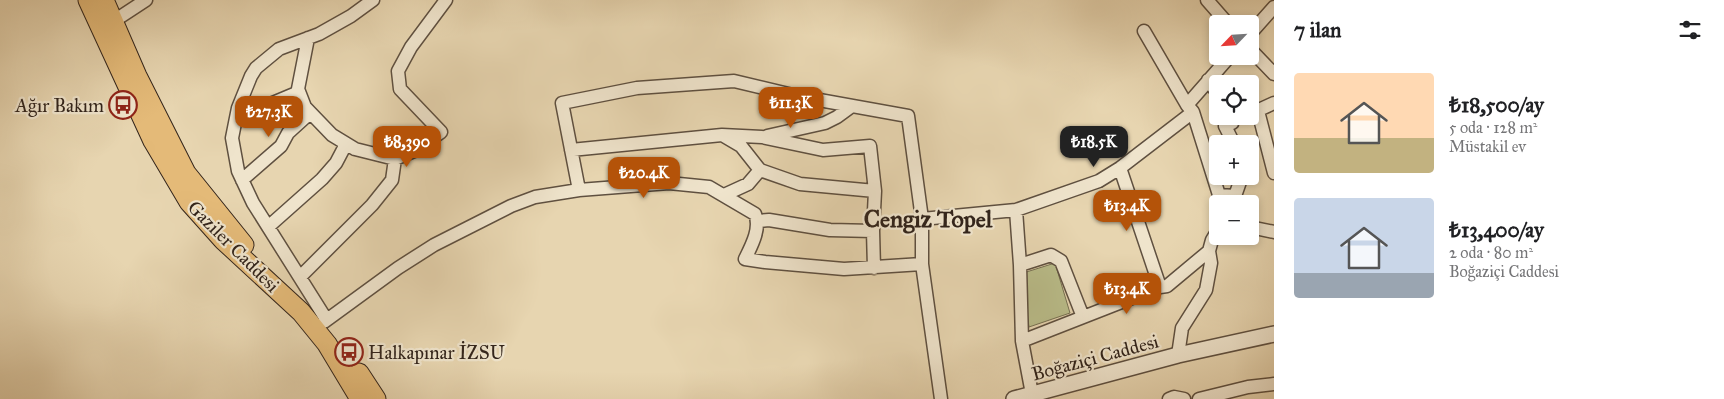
<!DOCTYPE html>
<html lang="tr">
<meta charset="utf-8">
<style>
body{margin:0;font-family:"IM FELL Great Primer",serif;background:#f6f6f6;color:#202124;height:100vh;display:flex;flex-direction:column;font-size:19px;white-space:nowrap}
*{box-sizing:border-box;margin:0}
p{font-size:16px;color:#757577}
.icon{flex:none;width:28px;height:28px;fill:none;stroke:currentColor;stroke-width:2;stroke-linecap:round;stroke-linejoin:round}
.map{position:relative;flex:1;overflow:hidden}
.drawer{display:flex;flex-direction:column;background:#fff;width:450px}
.drawer>*{flex:none}
.needle{width:32px;rotate:245deg}
.fabs{position:absolute;left:1209px;top:15px;display:grid;gap:10px}
.fabs a{display:grid;place-items:center;width:50px;height:50px;border-radius:5px;background:#fff;box-shadow:0 2px 8px #0003;font-size:25px}
.price{position:absolute;translate:-50% -42px;padding:0 11px;border-radius:10px;background:#b45309;color:#fff;font-size:16px;line-height:32px;filter:drop-shadow(0 1px 2px #0008)}
.price::after{content:'';position:absolute;left:50%;top:30px;width:15px;height:11px;margin-left:-8px;background:inherit;clip-path:polygon(0 0,100% 0,50% 100%)}
.price.current{background:#222;color:#fff}
ul{padding:0;list-style:none}
li{display:flex;align-items:center;gap:15px;height:125px;padding:0 20px}
li span{display:grid;place-items:center;flex:none;width:140px;height:100px;border-radius:5px;color:#555}
li>.icon{margin-inline-start:auto}
span .icon{width:60px;height:60px;fill:#fffc;stroke-width:1}
li b{font-size:21px}
h2{display:flex;justify-content:space-between;align-items:center;height:60px;padding:0 20px;font-size:21px}
main{display:flex;flex:1;min-height:0}
.map>svg:first-child{display:block}
.green{fill:#b9bc89;stroke:#767052}
.lines{fill:none;stroke-linecap:round;stroke-linejoin:round}
.minor-casing{stroke:#5f5040;stroke-width:15}
.tertiary-casing{stroke:#5f5040;stroke-width:18}
.primary-casing{stroke:#32241b;stroke-width:21}
.minor{stroke:#efe4cc;stroke-width:12}
.tertiary{stroke:#efe4cc;stroke-width:15}
.primary{stroke:#e4ba78;stroke-width:19}
.labels{text-anchor:middle;stroke-width:4.5;stroke-linejoin:round;paint-order:stroke}
.poi-label{font-size:19px;fill:#32241b;stroke:#efe4cc;text-anchor:end}
.street-label{font-size:19px;fill:#32241b;stroke:#efe4cc}
.district-label{font-size:24px;font-weight:bold;fill:#32241b;stroke:#efe4cc}
</style>
<main>
<div class="map">
<svg width="1274" height="399" viewBox="0 0 1274 399">
<rect width="100%" height="100%" fill="#e7d5b0"/>
<filter id="stains"><feTurbulence type="fractalNoise" baseFrequency=".004" numOctaves="4"/><feColorMatrix values="0 0 0 0 .2 0 0 0 0 .09 0 0 0 0 .02 0 0 0 .5 -.17"/></filter>
<radialGradient id="worn" r=".72"><stop offset=".6" stop-color="#630" stop-opacity="0"/><stop offset="1" stop-color="#630" stop-opacity=".3"/></radialGradient>
<path class="green" d="M 1055,263 L 1070,313 L 1029,327 L 1020,274 Z"/>
<g class="lines">
<defs>
<path id="minor" d="M 1207,0 L 1228,24
M 114,21 L 146,0
M 1144,31 L 1187,105
M 1250,34 L 1274,7
M 308,38 L 298,89 L 305,107 L 332,135 L 355,149 L 395,159 L 414,151 L 441,132 L 400,89 L 398,71 L 411,47 L 446,0
M 1250,49 L 1274,74
M 1208,80 L 1218,94
M 238,108 L 268,105 L 299,92
M 1258,111 L 1274,173
M 1193,112 L 1219,195 L 1235,196 L 1237,204
M 1250,114 L 1274,103
M 1231,116 L 1232,123 L 1225,126 L 1234,144
M 767,136 L 825,123 L 837,117 L 852,106
M 571,150 L 722,135 L 762,137 L 823,150 L 870,146 L 875,191 L 873,231 L 874,268
M 1120,168 L 1160,287
M 760,170 L 800,184 L 875,191
M 242,180 L 281,146 L 288,133 L 310,113
M 579,190 L 562,103 L 637,88 L 734,81 L 797,96 L 908,116 L 922,219 L 922,264 L 941,399
M 724,195 L 748,184 L 760,170 L 741,146 L 724,136
M 1235,196 L 1242,176
M 1016,210 L 1020,265 L 1022,341 L 1032,394
M 922,219 L 1016,210 L 1099,181 L 1120,168 L 1193,112 L 1187,105 L 1230,56
M 758,221 L 769,220 L 830,230 L 873,231
M 268,227 L 322,179 L 336,163 L 346,144
M 1250,227 L 1274,232
M 1020,265 L 1051,255 L 1061,261 L 1083,317
M 300,277 L 372,205 L 392,180 L 395,159
M 326,319 L 253,203 L 238,171 L 232,138 L 238,108 L 251,76 L 256,68 L 279,49 L 319,34 L 351,16 L 373,0
M 324,322 L 398,268 L 434,245 L 511,206 L 535,197 L 579,190 L 669,183 L 709,187 L 755,214 C 761,228 752,245 745,259 L 765,262 L 844,269 L 922,264
M 1022,341 L 1160,287 L 1167,286 L 1209,251
M 1178,355 L 1182,328 L 1206,290 L 1211,263 L 1209,251 L 1212,240 L 1218,230
M 1169,399 L 1174,397 L 1184,399
M 1199,399 L 1248,387 L 1274,384"/>
<path id="tertiary" d="M 1014,399 L 1178,355 L 1274,334"/>
<path id="primary" d="M 88,0 L 153,141 L 189,202 L 223,240 L 301,312 L 327,344 L 360,399
M 104,0 L 137,76 L 186,173 L 244,245
M 359,373 L 376,399"/>
</defs>
<use href="#minor" class="minor-casing"/>
<use href="#tertiary" class="tertiary-casing"/>
<use href="#primary" class="primary-casing"/>
<use href="#minor" class="minor"/>
<use href="#tertiary" class="tertiary"/>
<use href="#primary" class="primary"/>
</g>
<defs>
<symbol id="bus-ring" viewBox="-11 -11 22 22"><circle r="9.5" fill="#efe4cc" stroke="#8f2418" stroke-width="1.5"/><path d="M-5-6H5V4H4V6H2V4H-2V6H-4V4H-5ZM-3.5-4V0h7V-4ZM-3.5 1.2v1.5H-2V1.2ZM2 1.2v1.5H3.5V1.2Z" fill="#8f2418"/></symbol>
</defs>
<g fill-rule="evenodd">
<use href="#bus-ring" x="107" y="89" width="32" height="32"/>
<use href="#bus-ring" x="333" y="336" width="32" height="32"/>
</g>
<g class="labels">
<g class="poi-label">
<text x="104" y="112">Ağır Bakım</text>
<text x="368" y="359" text-anchor="start">Halkapınar İZSU</text>
</g>
<g class="street-label">
<text transform="translate(234 246) rotate(45)" y="7">Gaziler Caddesi</text>
<text transform="translate(1095 357) rotate(-15)" y="7">Boğaziçi Caddesi</text>
</g>
<g class="district-label">
<text x="928" y="227">Cengiz Topel</text>
</g>
</g>
<rect width="100%" height="100%" filter="url(#stains)"/>
<rect width="100%" height="100%" fill="url(#worn)"/>
</svg>
<div class="fabs">
<a><svg class="needle" viewBox="-14 -14 28 28"><path d="M0-13l5 13h-10z" fill="#e53935"/><path d="M0 13l5-13h-10z" fill="#757577"/></svg></a>
<a><svg class="icon" aria-label="locate" viewBox="0 0 24 24"><circle cx="12" cy="12" r="6"/><path d="M12 2v4M12 18v4M2 12h4M18 12h4"/></svg></a>
<a>+</a>
<a>−</a>
</div>
<b class="price" style="left:791px;top:129px">₺11.3K</b>
<b class="price" style="left:269px;top:138px">₺27.3K</b>
<b class="price" style="left:407px;top:168px">₺8,390</b>
<b class="price current" style="left:1094px;top:168px">₺18.5K</b>
<b class="price" style="left:644px;top:199px">₺20.4K</b>
<b class="price" style="left:1127px;top:232px">₺13.4K</b>
<b class="price" style="left:1127px;top:315px">₺13.4K</b>
</div>
<section class="drawer">
<h2>7 ilan<svg class="icon" aria-label="filters" viewBox="0 0 24 24"><path d="M4 7h16M4 17h16"/><circle cx="9" cy="7" r="2"/><circle cx="15" cy="17" r="2"/></svg></h2>
<ul>
<li><span style="background:linear-gradient(#ffd9b3 65%,#c2b280 0)"><svg class="icon" aria-label="home" viewBox="0 0 24 24"><path d="M3 11l9-7 9 7M6 9v11h12V9"/></svg></span><div><b>₺18,500/ay</b><p>5 oda · 128 m²</p><p>Müstakil ev</p></div></li>
<li><span style="background:linear-gradient(#c9d6e8 75%,#9aa5b1 0)"><svg class="icon" aria-label="home" viewBox="0 0 24 24"><path d="M3 11l9-7 9 7M6 9v11h12V9"/></svg></span><div><b>₺13,400/ay</b><p>2 oda · 80 m²</p><p>Boğaziçi Caddesi</p></div></li>
</ul>
</section>
</main>
